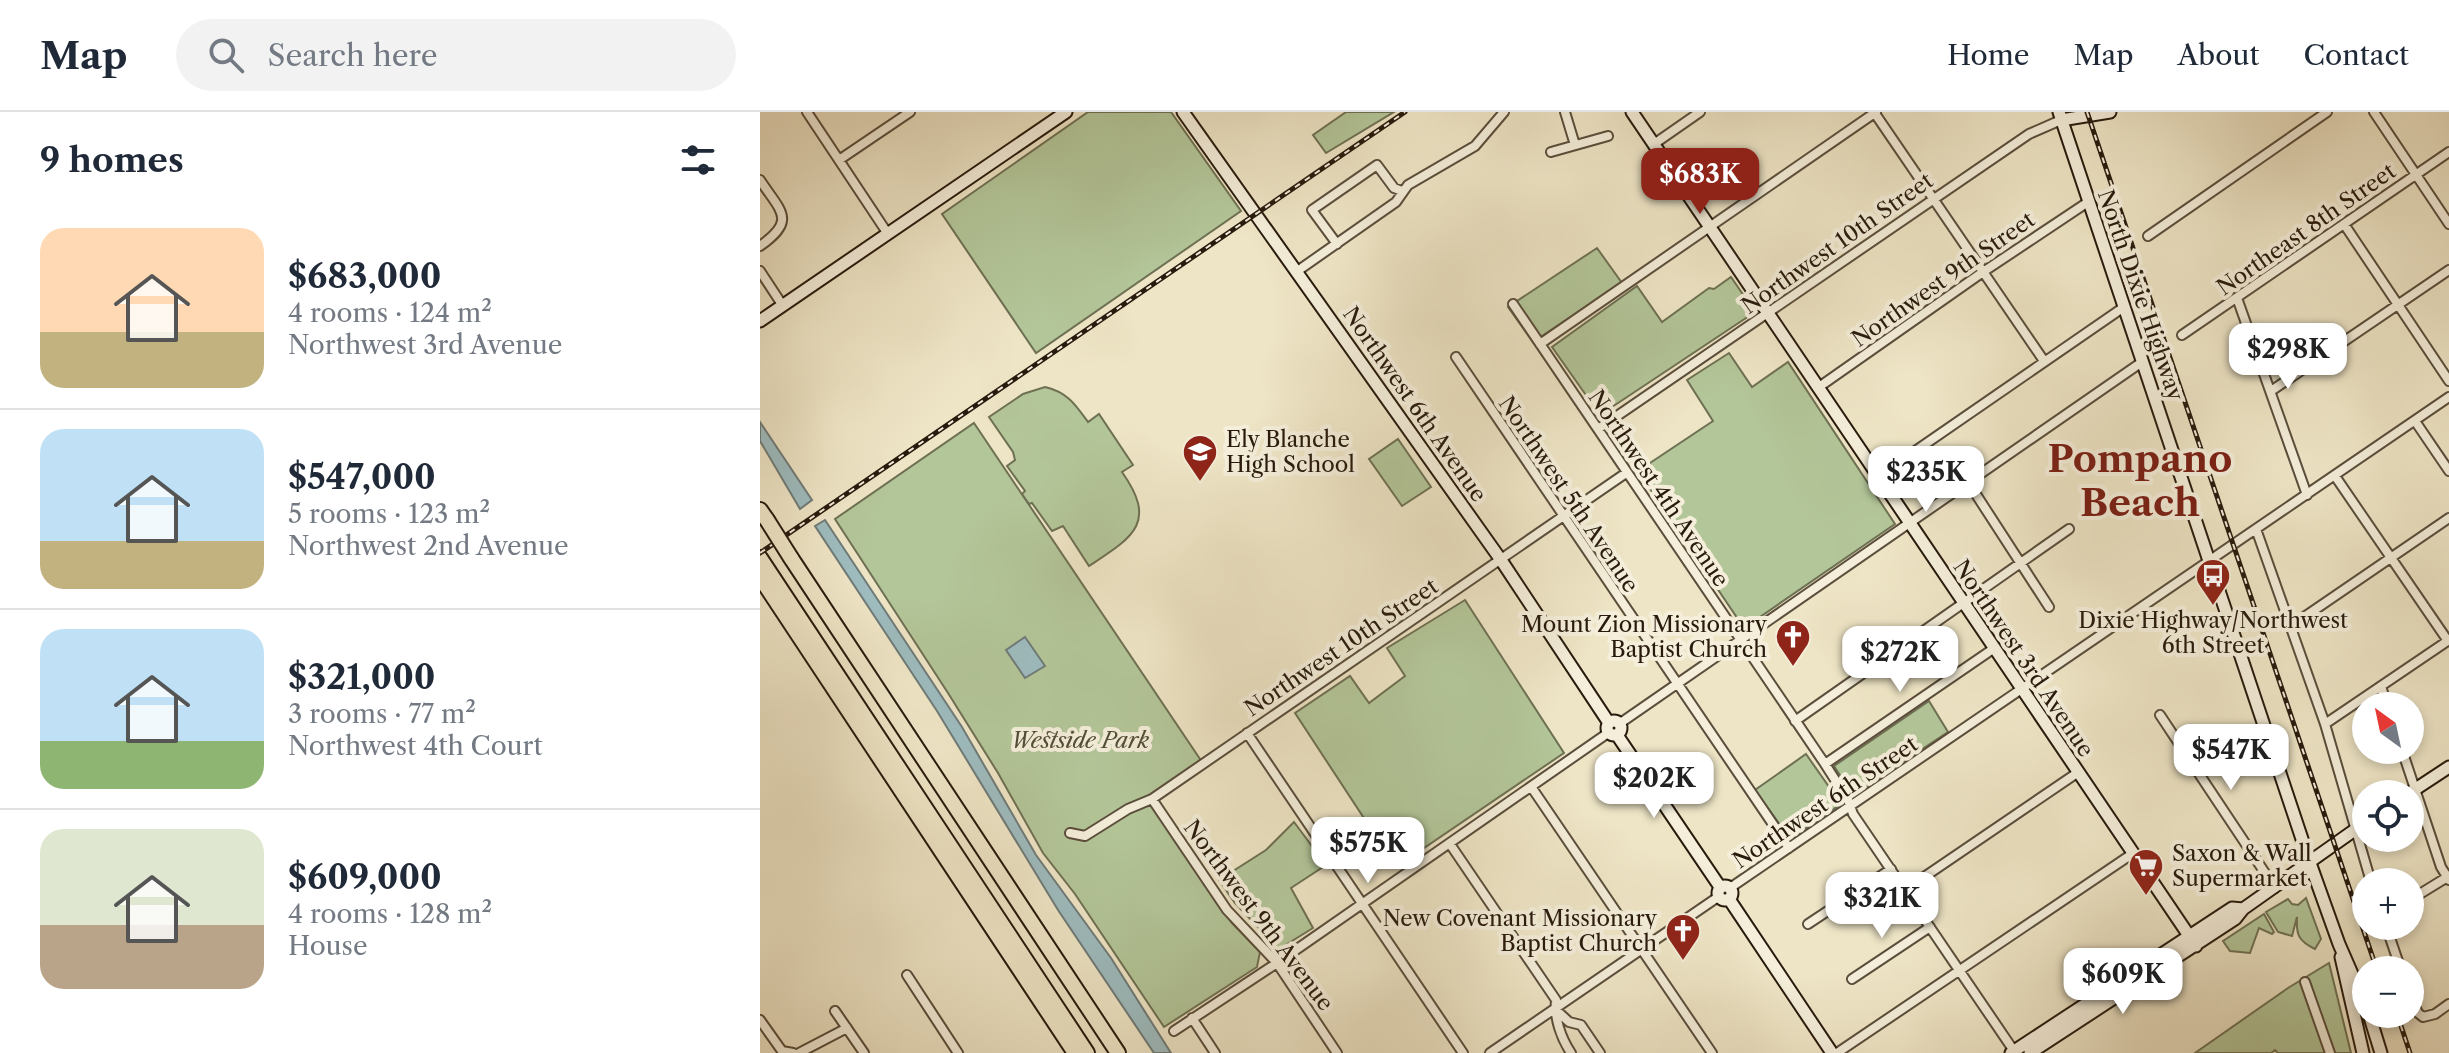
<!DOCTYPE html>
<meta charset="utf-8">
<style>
body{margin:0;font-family:"Libre Caslon Text",serif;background:#f2f2f3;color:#1f2937;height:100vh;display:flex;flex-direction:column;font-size:30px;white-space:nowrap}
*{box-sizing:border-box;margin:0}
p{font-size:26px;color:#747a83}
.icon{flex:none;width:44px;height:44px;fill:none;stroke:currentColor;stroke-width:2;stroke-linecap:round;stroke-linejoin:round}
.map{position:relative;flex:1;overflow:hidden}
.side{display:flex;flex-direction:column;background:#fff;width:760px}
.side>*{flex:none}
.needle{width:52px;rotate:327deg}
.buttons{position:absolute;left:1592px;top:580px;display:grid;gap:16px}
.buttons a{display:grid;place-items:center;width:72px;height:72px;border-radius:50%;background:#fff;box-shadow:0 4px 12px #0003;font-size:40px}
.price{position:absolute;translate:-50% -68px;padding:0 18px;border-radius:16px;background:#fff;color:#222;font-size:26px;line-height:52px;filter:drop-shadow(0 2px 4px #0008)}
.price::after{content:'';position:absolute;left:50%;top:48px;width:24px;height:18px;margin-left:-12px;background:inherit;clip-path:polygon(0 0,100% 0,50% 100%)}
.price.active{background:#8f2418;color:#fff}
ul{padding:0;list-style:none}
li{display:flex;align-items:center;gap:24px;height:200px;padding:0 40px}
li+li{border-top:2px solid #e0e1e3}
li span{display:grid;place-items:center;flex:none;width:224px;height:160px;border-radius:24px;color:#555}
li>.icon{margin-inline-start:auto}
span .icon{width:96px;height:96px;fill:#fffc;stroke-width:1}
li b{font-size:34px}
h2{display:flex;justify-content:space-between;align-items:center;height:96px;padding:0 40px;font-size:34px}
header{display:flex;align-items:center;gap:48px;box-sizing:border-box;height:112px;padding:0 40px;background:#fff;border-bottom:2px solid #e0e1e3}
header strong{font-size:38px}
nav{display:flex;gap:44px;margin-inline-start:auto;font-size:28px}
.search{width:560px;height:72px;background:#f2f2f3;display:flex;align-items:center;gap:20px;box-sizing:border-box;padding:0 28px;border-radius:44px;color:#747a83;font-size:30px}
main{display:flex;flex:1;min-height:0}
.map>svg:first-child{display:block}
.green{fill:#b3c699;stroke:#6e7053;stroke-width:2}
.water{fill:#9ebcbf;stroke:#6f7b78;stroke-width:2}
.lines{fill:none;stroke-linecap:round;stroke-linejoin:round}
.street-casing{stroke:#5a4d3b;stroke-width:12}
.secondary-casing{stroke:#281a0d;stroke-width:15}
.highway-casing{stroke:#281a0d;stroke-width:18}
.street{stroke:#f4eeda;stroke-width:8}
.secondary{stroke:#f4eeda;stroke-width:11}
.highway{stroke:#eee5c6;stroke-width:14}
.rail-casing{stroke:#281a0d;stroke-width:5}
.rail{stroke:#f4eeda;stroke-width:2;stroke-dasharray:6;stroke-linecap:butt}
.highway-bridge-casing{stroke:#281a0d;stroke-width:18;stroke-linecap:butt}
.highway-bridge{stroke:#eee5c6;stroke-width:14}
.labels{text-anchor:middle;stroke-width:8;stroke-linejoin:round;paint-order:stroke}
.street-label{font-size:22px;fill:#281a0d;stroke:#f4eeda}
.poi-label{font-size:22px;fill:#281a0d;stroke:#f4eeda;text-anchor:start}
.park-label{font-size:22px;font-style:italic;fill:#524e37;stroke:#f4eeda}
.town-label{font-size:38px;font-weight:bold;fill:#7a1f14;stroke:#f4eeda}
</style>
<header>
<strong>Map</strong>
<div class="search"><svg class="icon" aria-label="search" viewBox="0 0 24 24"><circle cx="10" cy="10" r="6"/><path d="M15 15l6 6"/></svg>Search here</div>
<nav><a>Home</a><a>Map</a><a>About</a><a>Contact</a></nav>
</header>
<main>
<section class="side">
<h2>9 homes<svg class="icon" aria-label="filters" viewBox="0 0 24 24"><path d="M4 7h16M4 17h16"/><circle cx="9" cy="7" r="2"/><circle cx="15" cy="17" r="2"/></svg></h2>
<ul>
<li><span style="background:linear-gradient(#ffd9b3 65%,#c2b280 0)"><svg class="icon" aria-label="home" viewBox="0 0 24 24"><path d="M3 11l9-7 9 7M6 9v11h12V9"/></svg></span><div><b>$683,000</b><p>4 rooms · 124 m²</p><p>Northwest 3rd Avenue</p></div></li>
<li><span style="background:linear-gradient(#bfe0f5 70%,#c2b280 0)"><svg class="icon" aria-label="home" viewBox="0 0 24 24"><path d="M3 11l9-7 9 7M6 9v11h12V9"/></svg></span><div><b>$547,000</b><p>5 rooms · 123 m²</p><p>Northwest 2nd Avenue</p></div></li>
<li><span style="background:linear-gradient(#bfe0f5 70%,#8fb573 0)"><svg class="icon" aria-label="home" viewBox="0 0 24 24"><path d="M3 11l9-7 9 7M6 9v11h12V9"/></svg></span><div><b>$321,000</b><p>3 rooms · 77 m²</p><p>Northwest 4th Court</p></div></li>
<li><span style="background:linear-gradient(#dfe7d0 60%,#b9a48a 0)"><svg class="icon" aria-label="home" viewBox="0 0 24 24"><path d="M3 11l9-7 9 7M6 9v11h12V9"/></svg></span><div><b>$609,000</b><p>4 rooms · 128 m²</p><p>House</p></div></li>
</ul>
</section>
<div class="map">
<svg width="1689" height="941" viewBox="0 0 1689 941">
<rect width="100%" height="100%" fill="#eee5c6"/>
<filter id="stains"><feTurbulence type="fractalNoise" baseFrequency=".0025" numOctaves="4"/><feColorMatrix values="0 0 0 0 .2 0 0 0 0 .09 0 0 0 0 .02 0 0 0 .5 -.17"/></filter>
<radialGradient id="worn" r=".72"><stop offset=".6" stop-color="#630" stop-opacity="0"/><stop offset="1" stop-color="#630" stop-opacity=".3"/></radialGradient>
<path class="green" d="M 328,0 L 411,0 L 481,99 L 276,241 L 182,102 Z
M 586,0 L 634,0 L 566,41 L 553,23 Z
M 837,136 L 862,171 L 773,230 L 748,195 Z
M 971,165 L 995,200 L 840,303 L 792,235 L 877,174 L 902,210 L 949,176 L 954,177 Z
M 969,241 L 992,275 L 1028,250 L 1135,412 L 984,516 L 878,359 L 953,309 L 927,268 Z
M 285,275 C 307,280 315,292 328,310 L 339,302 L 373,353 L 362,360 C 398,411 373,425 329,454 L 303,414 L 292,419 L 272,391 L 269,392 L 262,382 L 265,379 L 247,354 L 255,348 L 253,340 L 229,305 L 263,282 Z
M 214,311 L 442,650 L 388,687 L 472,811 L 500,840 L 497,855 L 404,915 L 315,782 L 283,741 L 238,661 L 188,581 L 75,407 Z
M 638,327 L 671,375 L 642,394 L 609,347 Z
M 705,488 L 804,641 L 636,755 L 535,601 L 590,564 L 609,591 L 645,564 L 627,536 Z
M 1169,589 L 1188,620 L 1093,683 L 1074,654 Z
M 1046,642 L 1081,692 L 1030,727 L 995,678 Z
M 534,710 L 566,753 L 531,776 L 553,816 L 519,837 L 475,791 L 459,768 L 506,738 Z
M 1546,786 L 1561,827 L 1555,837 C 1538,829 1536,822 1537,805 L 1532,824 L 1518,820 L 1506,800 L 1528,787 L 1532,792 L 1538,793 Z
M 1504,802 L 1514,820 L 1512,822 L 1499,816 L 1490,841 L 1470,839 L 1463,829 Z
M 1569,851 L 1591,941 L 1518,941 L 1515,938 L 1511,941 L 1435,941 L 1528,876 Z"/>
<path class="water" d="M 0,310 L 52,388 L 40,397 L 0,329 Z
M 65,408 L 202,615 L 276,743 L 351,846 L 411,941 L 394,941 L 298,798 L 177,599 L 55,414 Z
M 265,525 L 285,554 L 265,566 L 246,538 Z"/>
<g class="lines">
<defs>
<path id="street" d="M 47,0 L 128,122
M 805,0 L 815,33
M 1114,0 L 1284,249
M 1614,0 L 1689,112
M 894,32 L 940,0
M 791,40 L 848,24
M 79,48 L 150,0
M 0,68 C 21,100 37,108 0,134
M 1584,112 L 1689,269
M 1388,124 L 1567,0
M 577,132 L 552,98 L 617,53 L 634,76 L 642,79
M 0,159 L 23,194
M 536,160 L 636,90 L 648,73 L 715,34 L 744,0
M 1477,186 L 1547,383
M 753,192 L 1065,652 L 1088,688 L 1093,702 L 1254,939
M 1422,223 L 1689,40
M 780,232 L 1116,0
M 696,245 L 1029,736
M 1059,275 L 1223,160 L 1328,90
M 1511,279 L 1689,158
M 1655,309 L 1689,359
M 838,317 L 1269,22 L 1301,8
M 1119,364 L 1364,195
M 1575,364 L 1688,529
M 1208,370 L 1289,495
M 1496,417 L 1565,612 L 1611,770
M 1531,514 L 1689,406
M 1621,574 L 1627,594
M 1400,603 L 1515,776
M 1035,609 L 1309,417
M 859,612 L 1382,250
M 1565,612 L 1689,528
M 487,621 L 703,941
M 1642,638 L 1681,755 L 1689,768
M 1065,652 L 1233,537
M 772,676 L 952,941
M 392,687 L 467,798 L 517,851 L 577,941
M 310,721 L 325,724 L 368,697 L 392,687 L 866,361
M 690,732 L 796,888 C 794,906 801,926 811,941
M 970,776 L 1689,285
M 1145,778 L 1317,661
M 1650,788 L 1689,764
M 1048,812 L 1131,757
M 1626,814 L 1641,858
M 147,863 L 198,941
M 1092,867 L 1170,815
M 1545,870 L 1570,941
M 1650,883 L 1658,901 L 1663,905 L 1675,902 L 1689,892
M 796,898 L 809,910 L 821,913 L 840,941
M 75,899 L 104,941
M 432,906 L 455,941
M 0,908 L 22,939 L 33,941
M 414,919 L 517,851 L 848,621
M 39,941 L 87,916
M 730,941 L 958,785
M 1077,941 L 1372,742"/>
<path id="secondary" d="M 423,0 L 741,448 L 849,611
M 872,0 L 1436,834
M 1299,0 L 1550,751 L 1579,832 L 1606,894
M 1301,8 L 1350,0
M 0,209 L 306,0
M847 616a7 7 0 1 1 14 0a7 7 0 1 1-14 0Z
M 857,623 L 960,775
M 1648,682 L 1689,655
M958 781a7 7 0 1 1 14 0a7 7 0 1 1-14 0Z
M 969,787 L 1072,941
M 1581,845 L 1603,941
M 1609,902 L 1621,941
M 1251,941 L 1472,796 L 1483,797
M 1270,941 L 1475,807 L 1483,797 L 1606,710"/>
<path id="highway" d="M 0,398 L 7,408
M 0,446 L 327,941
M 31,446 L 358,941
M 0,465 L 315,941"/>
</defs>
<use href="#street" class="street-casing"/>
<use href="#secondary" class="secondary-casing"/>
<use href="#highway" class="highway-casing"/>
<use href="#street" class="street"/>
<use href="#secondary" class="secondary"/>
<use href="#highway" class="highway"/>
<defs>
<path id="rail" d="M 1327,0 L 1617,858
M 0,441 L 645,0
M 1637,902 L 1650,941"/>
</defs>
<use href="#rail" class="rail-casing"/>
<use href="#rail" class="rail"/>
<defs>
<path id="highway-bridge" d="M 7,408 L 31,446"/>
</defs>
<use href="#highway-bridge" class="highway-bridge-casing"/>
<use href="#highway-bridge" class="highway-bridge"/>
</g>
<defs>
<symbol id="school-pin" viewBox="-11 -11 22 30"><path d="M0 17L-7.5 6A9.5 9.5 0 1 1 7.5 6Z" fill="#8f2418" stroke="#f4eeda"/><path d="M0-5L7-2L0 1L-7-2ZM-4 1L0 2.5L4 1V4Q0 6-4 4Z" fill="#fff"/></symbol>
<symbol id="bus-pin" viewBox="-11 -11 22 30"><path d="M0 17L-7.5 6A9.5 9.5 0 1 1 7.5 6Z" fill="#8f2418" stroke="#f4eeda"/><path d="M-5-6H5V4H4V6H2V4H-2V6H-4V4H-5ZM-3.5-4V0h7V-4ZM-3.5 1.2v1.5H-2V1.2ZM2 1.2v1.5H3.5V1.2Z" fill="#fff"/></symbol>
<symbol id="church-pin" viewBox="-11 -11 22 30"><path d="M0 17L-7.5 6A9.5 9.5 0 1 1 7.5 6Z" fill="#8f2418" stroke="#f4eeda"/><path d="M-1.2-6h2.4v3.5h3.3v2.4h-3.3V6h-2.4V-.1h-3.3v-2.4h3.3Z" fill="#fff"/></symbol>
<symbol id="supermarket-pin" viewBox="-11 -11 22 30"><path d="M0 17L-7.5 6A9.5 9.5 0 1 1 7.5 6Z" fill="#8f2418" stroke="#f4eeda"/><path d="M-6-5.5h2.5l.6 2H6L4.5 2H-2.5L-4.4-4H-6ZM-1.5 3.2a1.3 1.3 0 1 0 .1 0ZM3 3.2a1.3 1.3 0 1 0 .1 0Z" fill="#fff"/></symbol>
</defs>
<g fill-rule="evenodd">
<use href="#school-pin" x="420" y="320" width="40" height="54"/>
<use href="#bus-pin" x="1433" y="444" width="40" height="54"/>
<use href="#church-pin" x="1013" y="505" width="40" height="54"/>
<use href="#supermarket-pin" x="1366" y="734" width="40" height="54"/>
<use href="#church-pin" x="903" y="799" width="40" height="54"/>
</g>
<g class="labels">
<g class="street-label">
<text transform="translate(1546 117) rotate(-35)" y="8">Northeast 8th Street</text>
<text transform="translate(1077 131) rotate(-35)" y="8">Northwest 10th Street</text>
<text transform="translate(1183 167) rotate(-35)" y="8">Northwest 9th Street</text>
<text transform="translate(1381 183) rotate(71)" y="8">North Dixie Highway</text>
<text transform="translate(655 292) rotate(55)" y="8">Northwest 6th Avenue</text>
<text transform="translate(899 376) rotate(56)" y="8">Northwest 4th Avenue</text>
<text transform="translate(809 382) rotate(56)" y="8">Northwest 5th Avenue</text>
<text transform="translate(581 535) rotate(-34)" y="8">Northwest 10th Street</text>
<text transform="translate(1264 546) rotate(56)" y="8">Northwest 3rd Avenue</text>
<text transform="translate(1065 690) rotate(-34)" y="8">Northwest 6th Street</text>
<text transform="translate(499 803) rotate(53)" y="8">Northwest 9th Avenue</text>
</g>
<g class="poi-label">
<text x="466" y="335">Ely Blanche<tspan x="466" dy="25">High School</tspan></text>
<text x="1453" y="516" text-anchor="middle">Dixie Highway/Northwest<tspan x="1453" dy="25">6th Street</tspan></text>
<text x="1007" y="520" text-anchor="end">Mount Zion Missionary<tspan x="1007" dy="25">Baptist Church</tspan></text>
<text x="1412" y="749">Saxon &amp; Wall<tspan x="1412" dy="25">Supermarket</tspan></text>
<text x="897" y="814" text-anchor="end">New Covenant Missionary<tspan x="897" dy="25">Baptist Church</tspan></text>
</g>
<g class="park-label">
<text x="320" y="636">Westside Park</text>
</g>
<g class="town-label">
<text x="1380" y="360">Pompano<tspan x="1380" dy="44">Beach</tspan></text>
</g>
</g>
<rect width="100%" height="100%" filter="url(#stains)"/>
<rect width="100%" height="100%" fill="url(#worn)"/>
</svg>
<div class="buttons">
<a><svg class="needle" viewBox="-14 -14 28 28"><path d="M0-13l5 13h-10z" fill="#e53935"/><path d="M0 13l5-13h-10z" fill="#747a83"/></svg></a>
<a><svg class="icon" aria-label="locate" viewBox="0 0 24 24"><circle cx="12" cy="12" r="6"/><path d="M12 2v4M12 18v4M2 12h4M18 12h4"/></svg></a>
<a>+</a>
<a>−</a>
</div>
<b class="price active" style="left:940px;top:104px">$683K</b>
<b class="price" style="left:1528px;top:279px">$298K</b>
<b class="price" style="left:1166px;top:402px">$235K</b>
<b class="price" style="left:1140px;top:582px">$272K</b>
<b class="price" style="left:1471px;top:680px">$547K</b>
<b class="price" style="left:894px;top:708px">$202K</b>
<b class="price" style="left:608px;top:773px">$575K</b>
<b class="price" style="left:1122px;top:828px">$321K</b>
<b class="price" style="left:1363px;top:904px">$609K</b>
</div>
</main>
